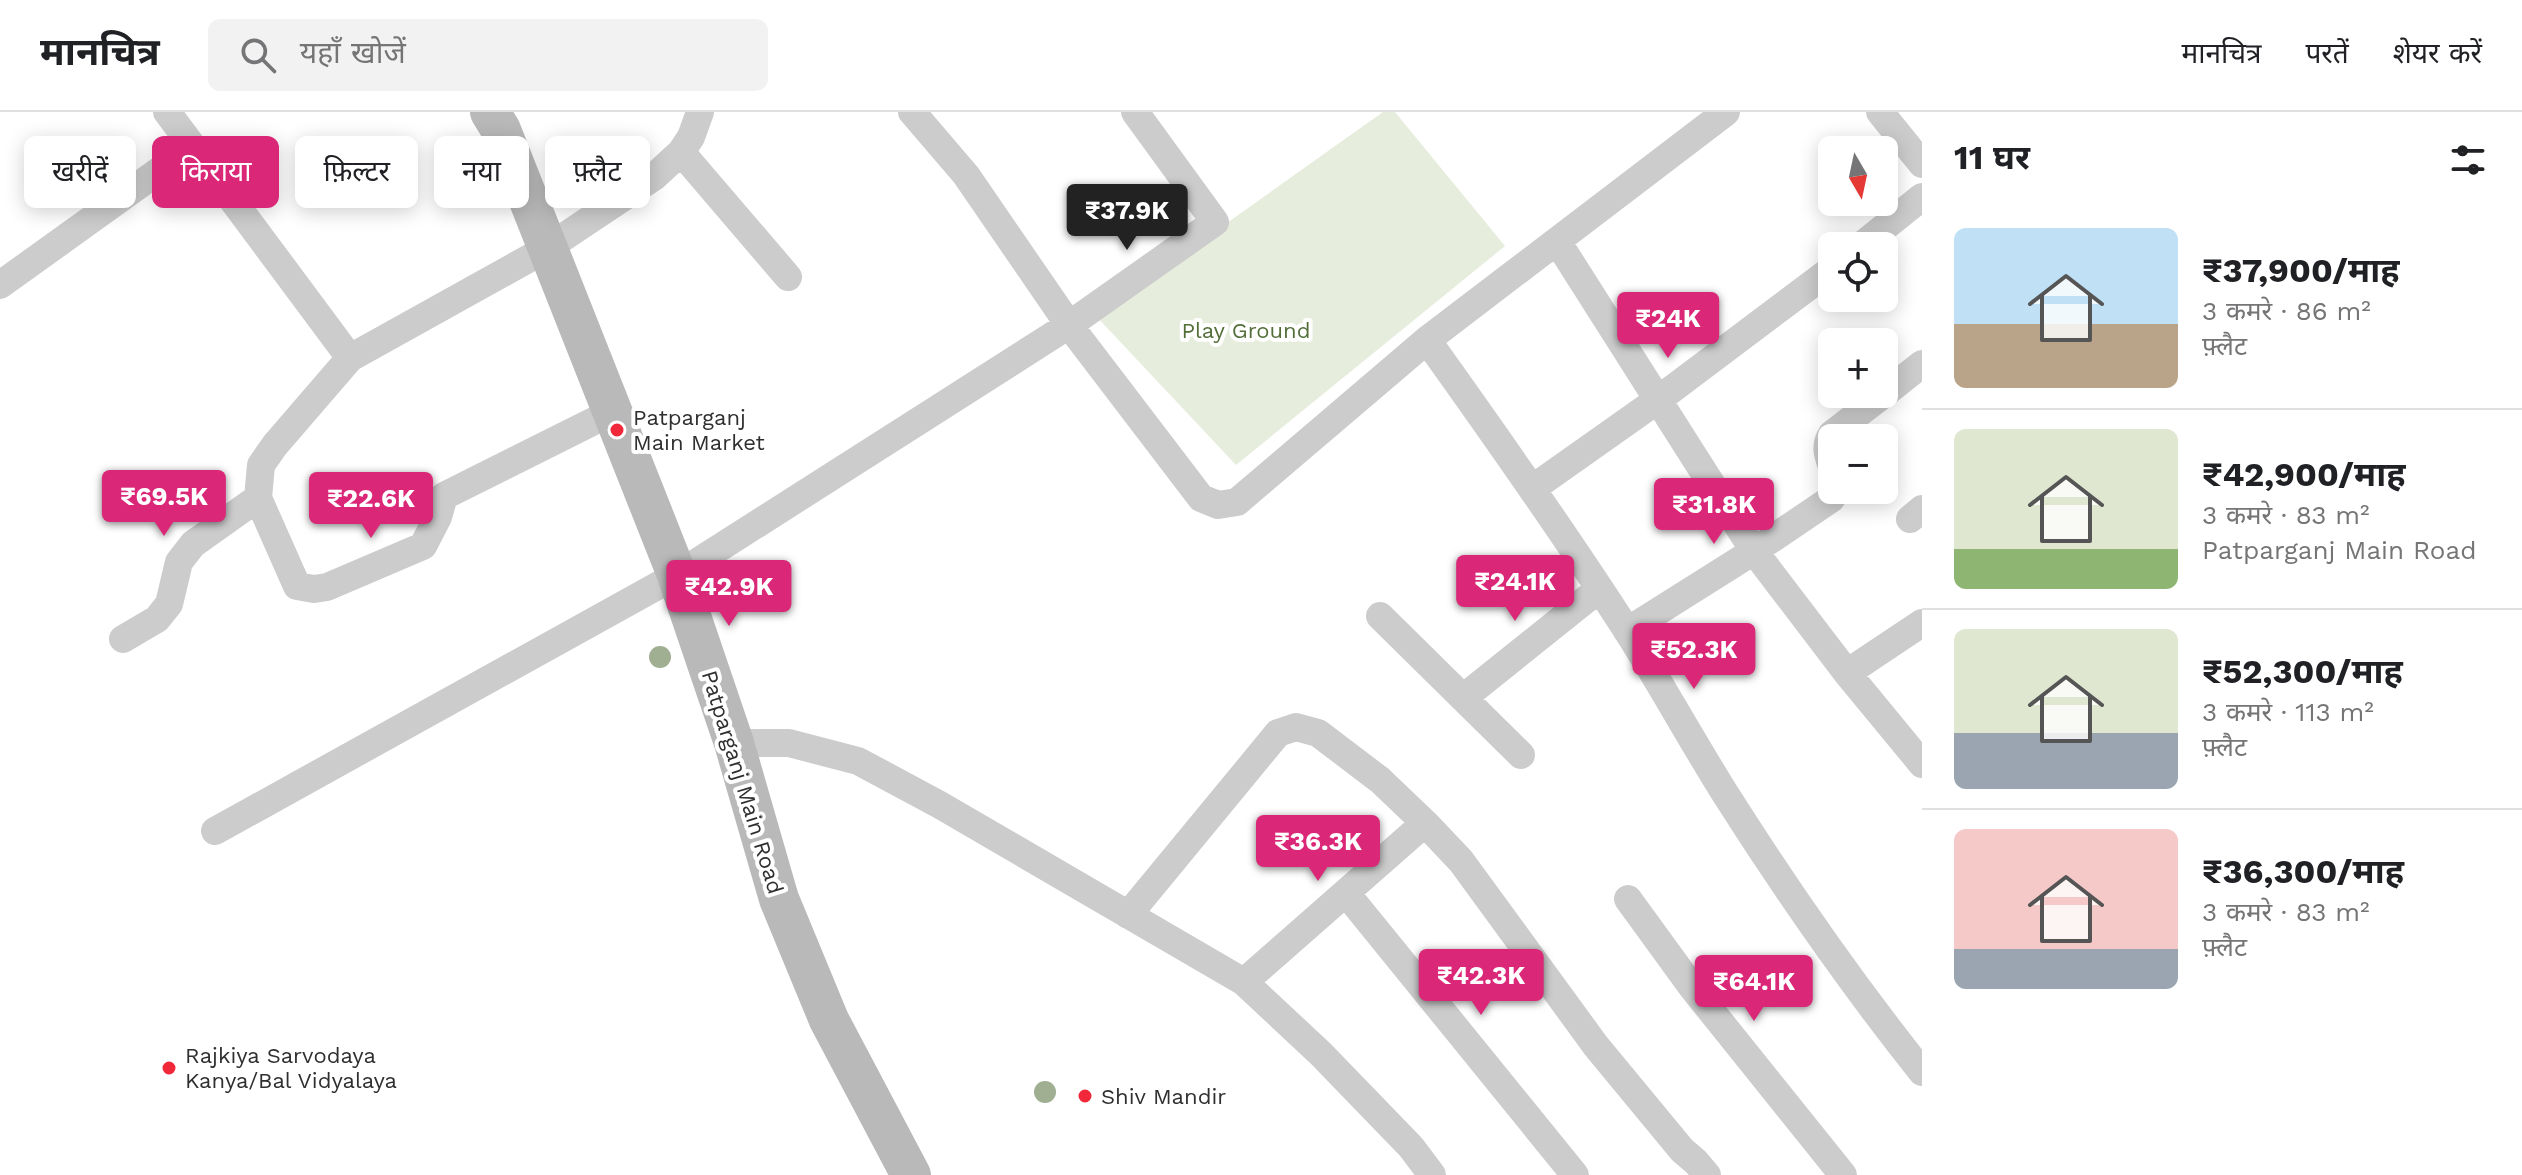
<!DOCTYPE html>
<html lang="hi">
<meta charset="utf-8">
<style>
body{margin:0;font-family:"Work Sans","Noto Sans Devanagari",sans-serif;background:#f2f2f2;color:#202124;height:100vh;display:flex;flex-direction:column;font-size:30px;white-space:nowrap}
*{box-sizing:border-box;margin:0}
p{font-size:26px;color:#757577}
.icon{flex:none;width:44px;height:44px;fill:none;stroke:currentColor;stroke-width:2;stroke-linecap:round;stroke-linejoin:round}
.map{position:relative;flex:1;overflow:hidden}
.side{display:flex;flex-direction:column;background:#fff;width:600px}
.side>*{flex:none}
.guide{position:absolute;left:24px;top:24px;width:760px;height:72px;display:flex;gap:16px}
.needle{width:52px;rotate:171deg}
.buttons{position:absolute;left:1818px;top:24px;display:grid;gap:16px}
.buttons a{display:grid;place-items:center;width:80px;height:80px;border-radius:12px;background:#fff;box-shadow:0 4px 20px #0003;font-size:40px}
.price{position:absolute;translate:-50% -68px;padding:0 18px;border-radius:8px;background:#db2777;color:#fff;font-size:26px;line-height:52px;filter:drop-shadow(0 2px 4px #0008)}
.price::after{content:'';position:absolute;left:50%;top:48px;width:24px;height:18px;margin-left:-12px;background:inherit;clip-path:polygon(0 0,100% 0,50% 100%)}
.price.active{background:#222;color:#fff}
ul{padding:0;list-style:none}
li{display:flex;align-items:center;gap:24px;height:200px;padding:0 32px}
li+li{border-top:2px solid #e0e0e0}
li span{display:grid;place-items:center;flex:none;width:224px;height:160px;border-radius:12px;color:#555}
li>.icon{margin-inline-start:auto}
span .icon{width:96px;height:96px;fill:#fffc;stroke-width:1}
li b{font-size:34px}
h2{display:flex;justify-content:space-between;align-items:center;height:96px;padding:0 32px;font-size:34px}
.tag{padding:0 28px;border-radius:12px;background:#fff;box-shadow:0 4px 20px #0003;font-size:28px;line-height:72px}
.tag.active{background:#db2777;color:#fff}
header{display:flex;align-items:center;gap:48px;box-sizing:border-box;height:112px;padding:0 40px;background:#fff;border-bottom:2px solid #e0e0e0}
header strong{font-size:38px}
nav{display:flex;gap:44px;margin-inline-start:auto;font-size:28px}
.search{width:560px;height:72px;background:#f2f2f2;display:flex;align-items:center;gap:20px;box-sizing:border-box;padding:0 28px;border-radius:12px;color:#757577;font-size:30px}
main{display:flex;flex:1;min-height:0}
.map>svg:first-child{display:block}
.green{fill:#e6eddc}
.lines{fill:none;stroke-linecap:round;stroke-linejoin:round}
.street{stroke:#ccc;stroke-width:28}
.secondary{stroke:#b9b9b9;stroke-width:40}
.tree{fill:#a0af92}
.poi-dot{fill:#f1273a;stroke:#fff;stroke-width:3}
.labels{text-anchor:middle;stroke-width:8;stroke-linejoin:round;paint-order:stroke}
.park-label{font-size:22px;fill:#536e39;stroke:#fff}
.poi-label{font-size:22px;fill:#2f2f2f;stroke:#fff;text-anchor:start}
.street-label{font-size:22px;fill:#2f2f2f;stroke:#fff}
</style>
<header>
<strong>मानचित्र</strong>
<div class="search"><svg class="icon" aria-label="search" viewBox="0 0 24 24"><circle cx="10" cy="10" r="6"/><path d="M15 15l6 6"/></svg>यहाँ खोजें</div>
<nav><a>मानचित्र</a><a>परतें</a><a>शेयर करें</a></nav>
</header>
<main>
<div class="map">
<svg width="1922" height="1063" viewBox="0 0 1922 1063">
<rect width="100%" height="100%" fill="#fff"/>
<path class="green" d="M 1383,0 L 1395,0 L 1505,134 L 1236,353 L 1096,204 Z"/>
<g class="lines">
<path class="street" d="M 167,0 L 350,246
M 912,0 L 966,63 L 1069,213 L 1215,110 L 1135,0
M 1880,0 L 1922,52
M 681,40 L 788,165
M 1557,129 L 1754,439 L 1847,561
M 1861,134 L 1922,85
M 0,173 L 192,35
M 1427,228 C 1495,323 1563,419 1626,517 C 1661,572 1692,629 1726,683 C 1787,779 1851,871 1922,960
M 1884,282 L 1922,252
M 612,300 L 444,384 L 438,405 L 423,434 L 327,475 L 314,477 L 297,474 L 258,386 L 261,353 L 275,333 L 350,246 L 546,137 L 655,64 L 681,40 L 691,25 L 700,0
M 1832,355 C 1828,343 1824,334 1832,322 L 1884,282
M 1533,376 L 1659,287 L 1832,157
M 1910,407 L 1922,397
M 1380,504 L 1521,643
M 1922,511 L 1847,561 L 1922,652
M 1627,519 L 1754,439 L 1831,387 L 1837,378
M 123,527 L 157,507 L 169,492 L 179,450 L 193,432 L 258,386
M 1463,586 L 1599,477
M 734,631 L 789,631 L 858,649 L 940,693 L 1244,870 L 1321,942 L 1411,1035 L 1432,1063
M 215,719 L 677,463 L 1069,213 L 1201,386 L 1218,393 L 1237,390 L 1427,228 L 1726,0
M 1346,781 L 1575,1063
M 1628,787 L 1692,875 L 1843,1063
M 1128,803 L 1278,621 L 1296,615 L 1318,621 L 1380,668 L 1425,711 L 1461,749 L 1596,934 L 1682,1038 L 1696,1050 L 1707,1063
M 1244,870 L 1425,711"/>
<path class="secondary" d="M 490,0 L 501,18 L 677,463 L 734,631 L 779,787 L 829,908 L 911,1063"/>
</g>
<g class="tree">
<circle cx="660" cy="545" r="11"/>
<circle cx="1045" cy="980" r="11"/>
</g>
<g class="poi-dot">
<circle cx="617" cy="318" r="8"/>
<circle cx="169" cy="956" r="8"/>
<circle cx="1085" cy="984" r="8"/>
</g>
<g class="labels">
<g class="park-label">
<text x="1246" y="226">Play Ground</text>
</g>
<g class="poi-label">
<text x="633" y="313">Patparganj<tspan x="633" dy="25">Main Market</tspan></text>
<text x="185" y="951">Rajkiya Sarvodaya<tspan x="185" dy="25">Kanya/Bal Vidyalaya</tspan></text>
<text x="1101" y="992">Shiv Mandir</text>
</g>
<g class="street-label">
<text transform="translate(743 670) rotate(73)" y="8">Patparganj Main Road</text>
</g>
</g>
</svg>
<div class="buttons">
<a><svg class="needle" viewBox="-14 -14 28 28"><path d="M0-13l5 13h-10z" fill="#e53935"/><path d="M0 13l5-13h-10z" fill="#757577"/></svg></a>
<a><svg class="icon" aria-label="locate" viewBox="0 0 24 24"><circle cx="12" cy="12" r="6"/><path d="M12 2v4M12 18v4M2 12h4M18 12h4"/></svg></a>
<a>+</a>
<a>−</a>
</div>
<b class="price active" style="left:1127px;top:140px">₹37.9K</b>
<b class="price" style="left:1668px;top:248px">₹24K</b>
<b class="price" style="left:164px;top:426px">₹69.5K</b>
<b class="price" style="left:371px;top:428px">₹22.6K</b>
<b class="price" style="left:1714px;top:434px">₹31.8K</b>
<b class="price" style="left:1515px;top:511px">₹24.1K</b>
<b class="price" style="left:729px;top:516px">₹42.9K</b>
<b class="price" style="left:1694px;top:579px">₹52.3K</b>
<b class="price" style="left:1318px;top:771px">₹36.3K</b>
<b class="price" style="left:1481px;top:905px">₹42.3K</b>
<b class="price" style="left:1754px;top:911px">₹64.1K</b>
<div class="guide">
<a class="tag">खरीदें</a>
<a class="tag active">किराया</a>
<a class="tag">फ़िल्टर</a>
<a class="tag">नया</a>
<a class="tag">फ़्लैट</a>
</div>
</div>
<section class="side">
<h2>11 घर<svg class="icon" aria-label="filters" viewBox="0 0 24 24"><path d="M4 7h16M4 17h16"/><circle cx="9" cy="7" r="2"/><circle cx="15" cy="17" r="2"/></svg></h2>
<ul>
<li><span style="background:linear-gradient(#bfe0f5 60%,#b9a48a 0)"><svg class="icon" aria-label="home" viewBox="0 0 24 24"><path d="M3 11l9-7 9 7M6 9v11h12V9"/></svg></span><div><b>₹37,900/माह</b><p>3 कमरे · 86 m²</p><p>फ़्लैट</p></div></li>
<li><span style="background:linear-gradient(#dfe7d0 75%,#8fb573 0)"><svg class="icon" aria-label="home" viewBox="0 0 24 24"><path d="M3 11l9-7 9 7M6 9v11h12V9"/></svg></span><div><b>₹42,900/माह</b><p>3 कमरे · 83 m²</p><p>Patparganj Main Road</p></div></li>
<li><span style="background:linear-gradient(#dfe7d0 65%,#9aa5b1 0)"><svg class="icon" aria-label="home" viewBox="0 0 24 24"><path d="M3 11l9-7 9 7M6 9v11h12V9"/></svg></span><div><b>₹52,300/माह</b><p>3 कमरे · 113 m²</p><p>फ़्लैट</p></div></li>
<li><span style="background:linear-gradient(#f6c9c9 75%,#9aa5b1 0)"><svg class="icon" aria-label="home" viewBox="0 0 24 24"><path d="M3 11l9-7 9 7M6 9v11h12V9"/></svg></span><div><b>₹36,300/माह</b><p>3 कमरे · 83 m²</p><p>फ़्लैट</p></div></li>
</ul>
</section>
</main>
